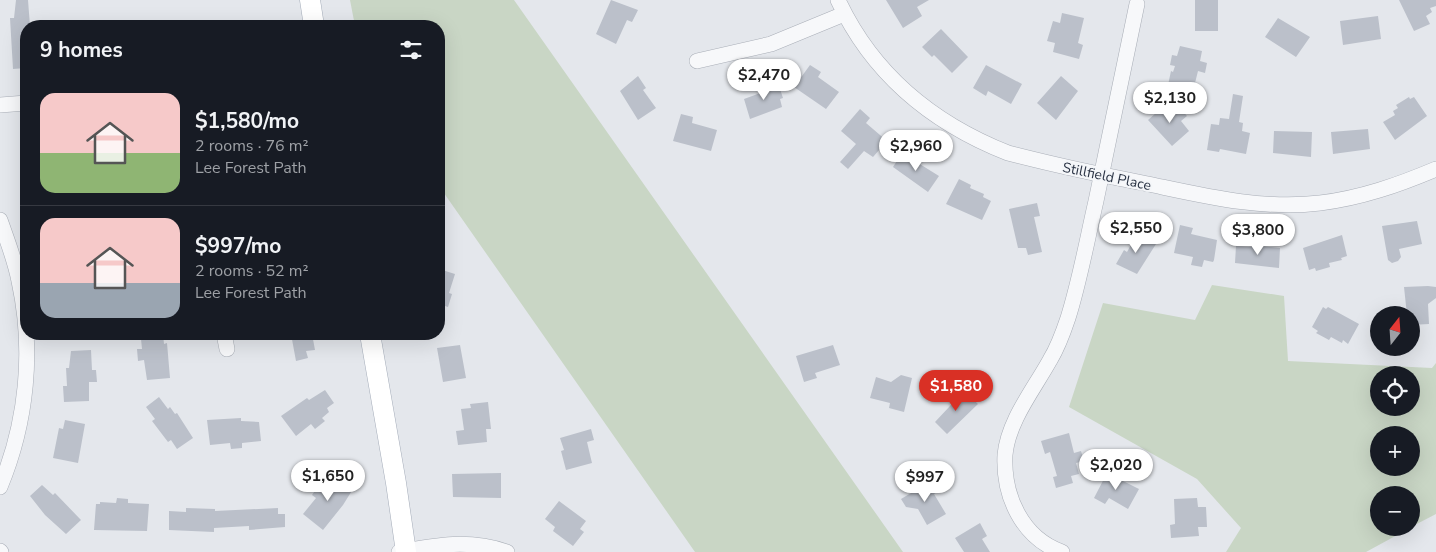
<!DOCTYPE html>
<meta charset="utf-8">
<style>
body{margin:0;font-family:"Nunito Sans",sans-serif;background:#20242c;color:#f1f3f6;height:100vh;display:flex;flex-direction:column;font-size:19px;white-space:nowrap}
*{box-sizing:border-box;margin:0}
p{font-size:16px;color:#9ea1a6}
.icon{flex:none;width:28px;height:28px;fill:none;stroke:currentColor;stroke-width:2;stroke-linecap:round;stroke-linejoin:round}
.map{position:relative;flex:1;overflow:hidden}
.drawer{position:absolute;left:20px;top:20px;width:425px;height:320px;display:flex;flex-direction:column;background:#171b24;border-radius:20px;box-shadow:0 5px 20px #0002}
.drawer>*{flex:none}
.needle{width:32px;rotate:17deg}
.buttons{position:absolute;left:1370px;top:306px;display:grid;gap:10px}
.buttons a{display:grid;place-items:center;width:50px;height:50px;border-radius:50%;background:#171b24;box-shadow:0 5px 20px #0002;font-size:25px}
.price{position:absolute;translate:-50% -42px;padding:0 11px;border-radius:18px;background:#fff;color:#222;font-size:16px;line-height:32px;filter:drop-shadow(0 1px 2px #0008)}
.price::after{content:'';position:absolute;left:50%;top:30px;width:15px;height:11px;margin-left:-8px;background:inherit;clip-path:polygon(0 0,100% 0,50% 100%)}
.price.current{background:#d93025;color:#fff}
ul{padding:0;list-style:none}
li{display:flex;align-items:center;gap:15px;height:125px;padding:0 20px}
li+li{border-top:1px solid #363941}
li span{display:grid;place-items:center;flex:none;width:140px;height:100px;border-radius:15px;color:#555}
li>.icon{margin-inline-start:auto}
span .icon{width:60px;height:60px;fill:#fffc;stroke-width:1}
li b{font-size:21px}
h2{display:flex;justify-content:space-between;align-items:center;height:60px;padding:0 20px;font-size:21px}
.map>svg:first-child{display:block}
.green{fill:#c9d6c5;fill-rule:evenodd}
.building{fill:#bbc0ca}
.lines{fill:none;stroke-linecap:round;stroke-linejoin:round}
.minor-casing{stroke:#a9aeb7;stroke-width:16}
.major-casing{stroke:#a3abb8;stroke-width:21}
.minor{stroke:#f7f8fa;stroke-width:15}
.major{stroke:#fff;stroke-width:20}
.labels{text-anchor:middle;stroke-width:4;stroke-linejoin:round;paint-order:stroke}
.street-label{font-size:14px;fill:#2b3445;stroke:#f4f6f9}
</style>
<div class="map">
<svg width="1436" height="552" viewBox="0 0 1436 552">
<rect width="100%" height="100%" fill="#e4e7ec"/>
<path class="green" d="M 350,0 L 514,0 L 903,552 L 695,552 L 439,186 L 439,26 L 355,26 Z
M 1212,285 L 1284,296 L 1288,361 L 1432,368 L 1436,363 L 1436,514 L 1411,527 L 1411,495 L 1379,495 L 1379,528 L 1410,528 L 1366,552 L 1226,552 L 1241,528 L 1197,479 L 1069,407 L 1103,303 L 1195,320 ZM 1379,375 L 1411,375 L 1411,408 L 1379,408 ZM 1379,435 L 1411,435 L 1411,468 L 1379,468 Z"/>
<path class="building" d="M 16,0 L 28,0 L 30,26 L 26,26 L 26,68 L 13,69 L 10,18 L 14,18 Z
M 611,0 L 638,10 L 632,22 L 627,20 L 616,44 L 596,34 Z
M 886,0 L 929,0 L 917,7 L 922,16 L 903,28 Z
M 1195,0 L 1218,0 L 1218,31 L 1195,31 Z
M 1399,0 L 1436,0 L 1436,6 L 1430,8 L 1432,12 L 1426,16 L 1430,24 L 1414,31 Z
M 1062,13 L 1084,18 L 1078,43 L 1083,45 L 1079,59 L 1053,52 L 1055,43 L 1047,41 L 1053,21 L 1060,23 Z
M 1378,16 L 1381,39 L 1343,45 L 1340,21 Z
M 1278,18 L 1310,37 L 1296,57 L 1265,37 Z
M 941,29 L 968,57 L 952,73 L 934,55 L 932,57 L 922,47 Z
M 1180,46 L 1202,51 L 1200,61 L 1207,63 L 1205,73 L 1198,71 L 1193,91 L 1168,85 L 1171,71 L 1173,72 L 1175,66 L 1170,65 L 1172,55 L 1177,56 Z
M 810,65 L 821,72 L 818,77 L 839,92 L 826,109 L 794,87 Z
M 986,65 L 1022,84 L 1011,104 L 988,91 L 986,96 L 973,88 Z
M 638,76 L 646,88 L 643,90 L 656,108 L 638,120 L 620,91 Z
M 1061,76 L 1078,91 L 1056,120 L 1037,103 Z
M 778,83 L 783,98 L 780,99 L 782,107 L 750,119 L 744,99 L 763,92 L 762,89 Z
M 1233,94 L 1243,96 L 1239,122 L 1243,123 L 1242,131 L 1250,133 L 1246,154 L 1220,149 L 1219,152 L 1207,150 L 1211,124 L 1219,125 L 1220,118 L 1229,119 Z
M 1409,97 L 1410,99 L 1414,97 L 1427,116 L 1395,140 L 1383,122 L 1395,115 L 1393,111 L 1398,108 L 1396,105 Z
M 1165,105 L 1172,114 L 1179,107 L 1187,116 L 1181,121 L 1189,131 L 1172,146 L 1148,120 Z
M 860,109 L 870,118 L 866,123 L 887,141 L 873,157 L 864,151 L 848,169 L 840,162 L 856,144 L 841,131 Z
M 681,114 L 693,117 L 692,123 L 717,130 L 711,151 L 673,141 Z
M 1368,129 L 1370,149 L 1333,154 L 1331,132 Z
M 1274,131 L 1312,132 L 1311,157 L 1273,153 Z
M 902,153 L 939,176 L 928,192 L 893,167 Z
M 959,179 L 971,185 L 970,188 L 984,194 L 983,197 L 991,201 L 982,220 L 946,204 Z
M 1037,203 L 1040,216 L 1034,217 L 1042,252 L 1028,255 L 1026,248 L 1018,248 L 1009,209 Z
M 1417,221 L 1422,244 L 1399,249 L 1401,257 L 1398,261 L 1392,263 L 1388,260 L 1382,226 Z
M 1180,225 L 1193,228 L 1191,234 L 1217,240 L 1214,260 L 1213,262 L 1204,260 L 1202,267 L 1191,265 L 1193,257 L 1174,253 Z
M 1137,234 L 1156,244 L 1137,274 L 1116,264 L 1124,250 L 1127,252 Z
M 1342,235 L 1347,256 L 1341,258 L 1342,260 L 1329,263 L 1330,267 L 1316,271 L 1315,268 L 1309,270 L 1303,248 Z
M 1251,245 L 1280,248 L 1279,268 L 1235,263 L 1236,246 L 1251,247 Z
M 439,269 L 455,274 L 449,293 L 452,294 L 448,307 L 445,306 L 442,317 L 439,316 Z
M 1428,286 L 1436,287 L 1436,298 L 1428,304 L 1429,324 L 1411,325 L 1411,315 L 1407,315 L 1404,287 Z
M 1323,307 L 1326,309 L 1328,307 L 1359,324 L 1348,344 L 1343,340 L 1342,343 L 1331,337 L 1329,340 L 1316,333 L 1318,331 L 1312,327 Z
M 147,334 L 163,334 L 164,344 L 167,343 L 170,378 L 147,380 L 144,360 L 138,361 L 137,349 L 142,349 L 141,339 L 147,338 Z
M 291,334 L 312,334 L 315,350 L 306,351 L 308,358 L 296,361 Z
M 460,345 L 466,378 L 443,382 L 437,348 Z
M 833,345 L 840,365 L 815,373 L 817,378 L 804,382 L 796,356 Z
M 91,350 L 92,370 L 96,370 L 97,382 L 89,382 L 89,401 L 64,402 L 63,386 L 67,386 L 66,368 L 69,368 L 71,351 Z
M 901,375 L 912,378 L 904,412 L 889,408 L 890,403 L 870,398 L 876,377 L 891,382 Z
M 325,390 L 334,403 L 327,408 L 329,412 L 322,418 L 325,421 L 315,429 L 311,424 L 296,436 L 281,416 L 307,398 L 309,400 Z
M 964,391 L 978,404 L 947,434 L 935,422 Z
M 159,397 L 168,409 L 170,407 L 175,414 L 177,413 L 193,438 L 177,449 L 171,440 L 168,442 L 152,421 L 155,419 L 146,407 Z
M 488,402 L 491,429 L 486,429 L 487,442 L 458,445 L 456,431 L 464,430 L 461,409 L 471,408 L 470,404 Z
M 241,418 L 241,421 L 259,422 L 261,441 L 242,443 L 242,448 L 231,449 L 230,443 L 210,445 L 207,420 Z
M 65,420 L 85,424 L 78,463 L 53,458 L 59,428 L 63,429 Z
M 591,429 L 594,440 L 587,442 L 592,463 L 566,470 L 561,451 L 564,450 L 560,438 Z
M 1069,433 L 1074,453 L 1081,451 L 1084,461 L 1076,463 L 1079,474 L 1071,476 L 1073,483 L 1056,488 L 1053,477 L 1057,476 L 1050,452 L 1045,454 L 1041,441 Z
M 501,473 L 501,498 L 453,497 L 452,474 Z
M 1107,473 L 1139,489 L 1128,509 L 1109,498 L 1105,504 L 1094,498 Z
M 336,475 L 353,489 L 343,505 L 323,530 L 303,514 L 316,498 L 312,495 L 319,485 L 324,489 Z
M 931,481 L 937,492 L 934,494 L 946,514 L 927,525 L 918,509 L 906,507 L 901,499 Z
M 42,485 L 53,495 L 55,493 L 81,520 L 66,534 L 45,515 L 30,496 Z
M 117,498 L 128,499 L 128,503 L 149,504 L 147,531 L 94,530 L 96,504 L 100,504 L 100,502 L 116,503 Z
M 1197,498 L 1198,507 L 1206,507 L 1207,527 L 1198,527 L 1199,536 L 1171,538 L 1170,525 L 1175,524 L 1174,499 Z
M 559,501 L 586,521 L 580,529 L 584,532 L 573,546 L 553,531 L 555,527 L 545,519 Z
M 186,508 L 215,509 L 215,511 L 278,508 L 278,514 L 285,514 L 285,527 L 249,530 L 249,526 L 214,528 L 214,532 L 169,530 L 169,511 L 186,512 Z
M 980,523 L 987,536 L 982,539 L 990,552 L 964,552 L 955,538 Z"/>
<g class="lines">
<defs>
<path id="minor" d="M 838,0 C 873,75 932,123 1008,153 C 1054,165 1101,175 1148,184 C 1205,196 1262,210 1320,203 C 1361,198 1398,185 1436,169
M 697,61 L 771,44 L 844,14
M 0,105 L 26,103
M 0,220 C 7,240 15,260 19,281 C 34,350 27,422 0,487
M 224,334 L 227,349
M 0,551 L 1,552
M 399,552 C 437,545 469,539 507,552
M 1062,552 C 1022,538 1003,496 1005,455 C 1008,421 1034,389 1050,360 C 1058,347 1063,333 1068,318 C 1080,280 1087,240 1096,201 C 1110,135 1123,70 1137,4"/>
<path id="major" d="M 310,0 L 314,26
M 370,334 L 396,483 L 406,552"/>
</defs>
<use href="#minor" class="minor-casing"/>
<use href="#major" class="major-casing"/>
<use href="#minor" class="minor"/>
<use href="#major" class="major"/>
</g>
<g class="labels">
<g class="street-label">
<text transform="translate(1107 176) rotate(12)" y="5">Stillfield Place</text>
</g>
</g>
</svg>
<div class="buttons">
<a><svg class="needle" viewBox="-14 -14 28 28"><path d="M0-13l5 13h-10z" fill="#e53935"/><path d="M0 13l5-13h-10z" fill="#9ea1a6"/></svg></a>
<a><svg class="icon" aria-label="locate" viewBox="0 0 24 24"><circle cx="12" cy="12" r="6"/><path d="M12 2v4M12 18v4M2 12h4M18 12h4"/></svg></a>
<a>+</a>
<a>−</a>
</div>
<b class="price" style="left:764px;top:101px">$2,470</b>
<b class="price" style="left:1170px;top:124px">$2,130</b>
<b class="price" style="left:916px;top:172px">$2,960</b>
<b class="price" style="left:1136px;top:254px">$2,550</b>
<b class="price" style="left:1258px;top:256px">$3,800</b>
<b class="price current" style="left:956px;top:412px">$1,580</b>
<b class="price" style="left:1116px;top:491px">$2,020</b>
<b class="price" style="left:328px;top:502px">$1,650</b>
<b class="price" style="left:925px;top:503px">$997</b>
<section class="drawer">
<h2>9 homes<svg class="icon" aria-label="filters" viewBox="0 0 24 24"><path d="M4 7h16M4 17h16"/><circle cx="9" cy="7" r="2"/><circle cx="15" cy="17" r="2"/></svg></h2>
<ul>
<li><span style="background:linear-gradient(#f6c9c9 60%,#8fb573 0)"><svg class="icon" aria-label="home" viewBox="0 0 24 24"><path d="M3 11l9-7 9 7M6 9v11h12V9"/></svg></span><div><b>$1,580/mo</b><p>2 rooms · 76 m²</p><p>Lee Forest Path</p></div></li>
<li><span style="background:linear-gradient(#f6c9c9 65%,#9aa5b1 0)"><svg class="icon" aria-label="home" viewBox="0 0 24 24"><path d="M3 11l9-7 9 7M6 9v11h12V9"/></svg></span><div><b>$997/mo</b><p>2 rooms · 52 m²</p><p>Lee Forest Path</p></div></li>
</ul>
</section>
</div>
